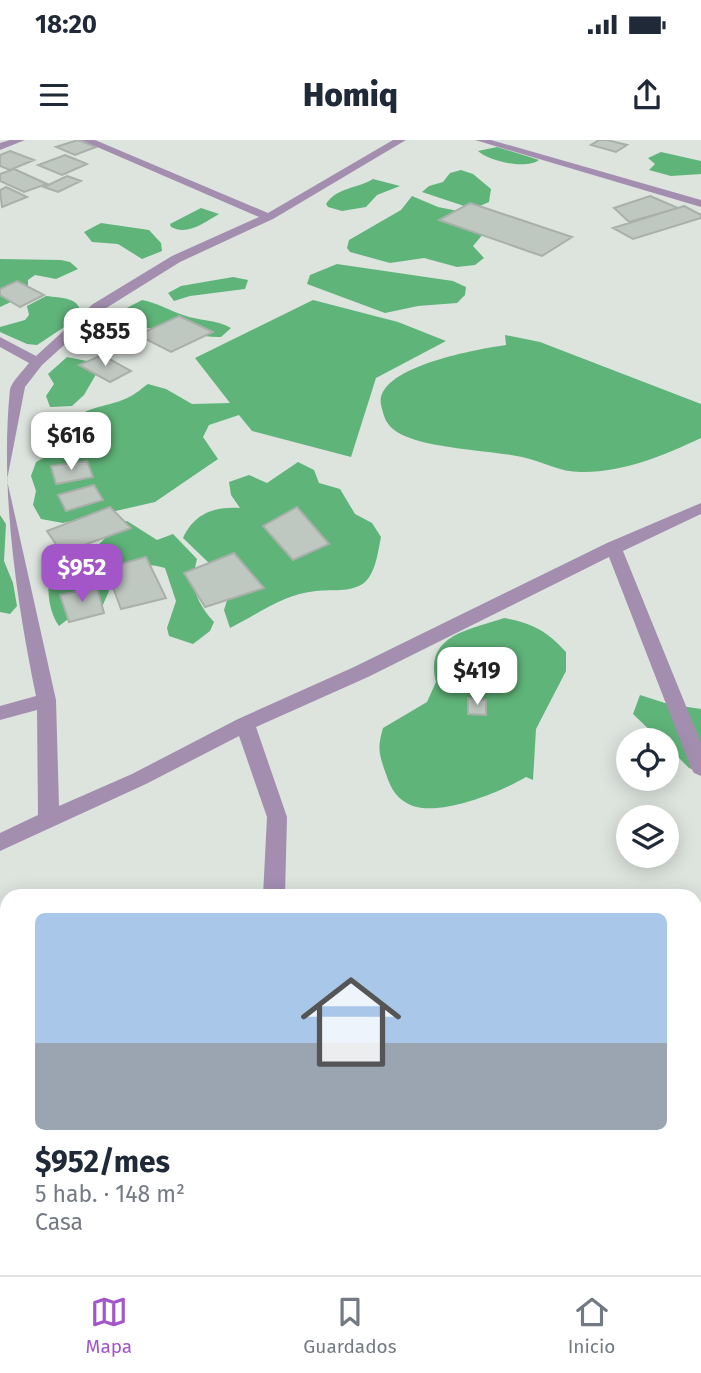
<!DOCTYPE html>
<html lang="es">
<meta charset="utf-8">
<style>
body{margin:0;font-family:"Fira Sans",sans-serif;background:#f6f6f7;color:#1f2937;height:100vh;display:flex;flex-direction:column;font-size:26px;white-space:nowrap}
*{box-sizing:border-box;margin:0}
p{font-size:23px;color:#747a83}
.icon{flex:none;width:38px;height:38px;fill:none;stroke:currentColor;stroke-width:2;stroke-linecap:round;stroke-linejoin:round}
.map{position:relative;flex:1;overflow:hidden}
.details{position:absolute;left:0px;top:749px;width:702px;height:387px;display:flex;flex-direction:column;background:#fff;border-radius:21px 21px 0 0;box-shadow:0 4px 18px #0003}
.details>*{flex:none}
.tools{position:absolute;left:616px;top:588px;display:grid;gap:14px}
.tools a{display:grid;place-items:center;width:63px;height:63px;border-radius:50%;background:#fff;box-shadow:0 4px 18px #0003;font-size:35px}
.price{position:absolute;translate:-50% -60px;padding:0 16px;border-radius:14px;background:#fff;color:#222;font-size:23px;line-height:46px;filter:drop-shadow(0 2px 4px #0008)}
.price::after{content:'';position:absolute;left:50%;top:42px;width:21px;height:16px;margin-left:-10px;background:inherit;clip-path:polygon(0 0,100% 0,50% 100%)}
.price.on{background:#a356c7;color:#fff}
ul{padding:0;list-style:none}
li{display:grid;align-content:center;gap:14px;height:371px;padding:0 35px}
li span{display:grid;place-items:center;height:217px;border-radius:10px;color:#555}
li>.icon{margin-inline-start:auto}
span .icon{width:126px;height:126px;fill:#fffc;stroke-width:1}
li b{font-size:30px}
.status{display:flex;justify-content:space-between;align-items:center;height:49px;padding:0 35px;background:#fff;direction:ltr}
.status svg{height:19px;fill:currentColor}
header{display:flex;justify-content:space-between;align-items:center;height:91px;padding:0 35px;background:#fff;font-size:32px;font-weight:800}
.menu{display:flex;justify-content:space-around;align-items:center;height:98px;border-top:2px solid #e0e1e3;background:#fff;font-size:19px;color:#747a83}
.menu a{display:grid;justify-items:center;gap:4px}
.menu .on{color:#a356c7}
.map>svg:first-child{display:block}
.forest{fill:#5fb479}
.building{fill:#bfc7c1;stroke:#a9b0aa;stroke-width:2}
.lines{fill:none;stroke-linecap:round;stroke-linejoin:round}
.minor{fill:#a38eaf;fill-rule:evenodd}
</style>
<div class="status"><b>18:20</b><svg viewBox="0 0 49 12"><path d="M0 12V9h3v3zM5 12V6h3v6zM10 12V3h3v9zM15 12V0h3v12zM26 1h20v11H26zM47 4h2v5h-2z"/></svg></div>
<header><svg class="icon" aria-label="menu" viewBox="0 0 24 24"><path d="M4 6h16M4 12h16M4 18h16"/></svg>Homiq<svg class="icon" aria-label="share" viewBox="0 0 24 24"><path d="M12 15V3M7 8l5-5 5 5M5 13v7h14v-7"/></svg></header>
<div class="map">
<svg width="701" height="1135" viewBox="0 0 701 1135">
<rect width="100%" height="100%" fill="#dde4de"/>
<path class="forest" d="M 497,7 L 533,18 L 539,20 C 526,30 489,21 478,11 Z
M 661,12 L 701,21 L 701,34 L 671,36 L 649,30 L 655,24 L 648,18 Z
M 461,30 L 473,34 L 491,49 L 489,62 L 473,69 L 422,52 L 429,46 L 443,42 L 450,33 Z
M 373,39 L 400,46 L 377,55 L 366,67 L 342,71 L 328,67 L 326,64 C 337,47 357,49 373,39 Z
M 412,56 L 438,67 L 468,73 L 484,93 L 473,106 L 484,118 L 475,125 L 457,127 L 424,118 L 390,123 L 350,112 L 347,108 L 349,100 L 401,70 Z
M 201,68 L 219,74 C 205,82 188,96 171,87 L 170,84 Z
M 101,83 L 149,90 L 161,103 L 162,111 L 142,119 L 118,104 L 92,102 L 84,92 Z
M 0,119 L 61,120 L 70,122 L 78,129 L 56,139 L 35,135 L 28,140 L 28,148 L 13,161 L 0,167 Z
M 337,124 L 453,141 L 466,147 L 465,155 L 457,163 L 418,166 L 385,173 L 307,144 L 310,135 Z
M 233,137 L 248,140 L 245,149 L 190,156 L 174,161 L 168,153 L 181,146 Z
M 46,156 C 62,158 81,157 81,176 L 37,205 L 27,204 L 0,192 L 0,187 L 25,180 L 29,175 L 27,166 Z
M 142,160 C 158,163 168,170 183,175 C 199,181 215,179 231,188 L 221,197 C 185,198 138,169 114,210 L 95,207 L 91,198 L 121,171 Z
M 313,160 L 398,182 L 446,201 L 376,238 L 351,317 L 252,291 L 239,275 L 209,285 L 203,297 L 218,319 L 155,362 L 63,383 L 41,379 L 33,365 L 36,351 L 31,336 L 36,322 L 70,304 C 66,263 103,271 129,257 C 136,254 142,248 148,244 L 166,249 L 192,264 L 230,263 L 195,218 Z
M 505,195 L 540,202 L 701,264 L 701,298 C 665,315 624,332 584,332 C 561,333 544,322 522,317 C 489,310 424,309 397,292 C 386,285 384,277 381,265 C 374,227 478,209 506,205 Z
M 67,217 L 102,224 L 84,255 L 72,266 L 50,267 L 46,256 L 54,244 L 48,234 Z
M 298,322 L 314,330 L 319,343 L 340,349 L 355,374 L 372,383 L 381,397 C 378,411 376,433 364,443 C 349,453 332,449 316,451 C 284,454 258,474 230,488 L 224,470 L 229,454 L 210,424 L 183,398 C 194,374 214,366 240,368 L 231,355 L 229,342 L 249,335 L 267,343 Z
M 0,375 L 6,384 L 4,421 L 13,443 L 17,466 L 10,474 L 0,472 Z
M 127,381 L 157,400 L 173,394 L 197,419 C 190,446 196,462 214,482 L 210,491 L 193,504 L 169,496 L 167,488 L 176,461 L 165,428 C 143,421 131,427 109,436 L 105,444 L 109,451 L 102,467 L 68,479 L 59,486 C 47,470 42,432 62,420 C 73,412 87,413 98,405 C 110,395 112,385 127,381 Z
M 504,478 C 532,483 547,491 566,512 L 566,531 L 536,589 L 533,640 L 526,637 C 501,652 442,676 413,666 C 397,660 391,649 386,634 C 379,614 377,609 383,588 L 427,562 L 436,542 C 424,495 469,490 504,478 Z
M 640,555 L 668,564 L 701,569 L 701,633 L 689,628 L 667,606 L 667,600 L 660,600 L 633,574 Z"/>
<path class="building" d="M 78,0 L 96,7 L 75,15 L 56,7 Z
M 599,0 L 607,0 L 627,5 L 616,12 L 591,5 Z
M 10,11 L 34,20 L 10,30 L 0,26 L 0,15 Z
M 65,15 L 87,24 L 62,35 L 38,25 Z
M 14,29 L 47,44 L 24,52 L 0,41 L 0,34 Z
M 67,36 L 81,41 L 58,52 L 44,47 Z
M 6,47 L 27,57 L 2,67 L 0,50 Z
M 650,56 L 678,68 L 629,82 L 614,68 Z
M 470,63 L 572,97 L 542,116 L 439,80 Z
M 684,66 L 701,75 L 701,78 L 633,99 L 613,88 Z
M 17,141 L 44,155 L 20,167 L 0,155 L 0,149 Z
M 179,176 L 213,192 L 171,212 L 138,195 Z
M 102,215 L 131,231 L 110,242 L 79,225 Z
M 87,321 L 93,337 L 56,344 L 51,326 Z
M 94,345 L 103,360 L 66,371 L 58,355 Z
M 110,367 L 131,388 L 62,413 L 47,391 Z
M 297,367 L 329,404 L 293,420 L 263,386 Z
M 234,413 L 264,448 L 205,467 L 184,433 Z
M 146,417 L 166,458 L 121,469 L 106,428 Z
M 97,447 L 104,473 L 69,482 L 60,455 Z
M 468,558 L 486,560 L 486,575 L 468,574 Z"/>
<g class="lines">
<path class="minor" d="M 10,0 L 25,0 L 0,10 L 0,3 Z
M 81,0 L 95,0 L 268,73 L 393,0 L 406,0 L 273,79 L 180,122 L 103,170 L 42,225 L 25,247 L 7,340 L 56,560 L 59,666 L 132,634 L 238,579 L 354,527 L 607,403 L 701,363 L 701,374 L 623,411 L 701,603 L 701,636 L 694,633 L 691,628 L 609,417 L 368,537 L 256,587 L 287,677 L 285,756 L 263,756 L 267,677 L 239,596 L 146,644 L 0,711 L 0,693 L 38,675 L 37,570 L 0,580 L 0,566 L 36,556 C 16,459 0,348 10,249 C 13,240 23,231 29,223 L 0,207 L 0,197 L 36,216 L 93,164 L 172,116 L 259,77 Z
M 475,0 L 491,0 L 701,60 L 701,67 Z
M 212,1129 L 270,1129 L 270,1135 L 209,1135 Z"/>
</g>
</svg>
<div class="tools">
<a><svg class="icon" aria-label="locate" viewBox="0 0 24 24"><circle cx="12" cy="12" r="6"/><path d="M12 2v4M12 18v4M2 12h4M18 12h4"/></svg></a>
<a><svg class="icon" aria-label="layers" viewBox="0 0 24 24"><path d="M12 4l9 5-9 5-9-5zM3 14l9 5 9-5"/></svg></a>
</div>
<b class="price" style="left:105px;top:228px">$855</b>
<b class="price" style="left:71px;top:332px">$616</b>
<b class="price on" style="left:82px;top:464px">$952</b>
<b class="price" style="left:477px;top:567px">$419</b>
<section class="details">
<ul>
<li><span style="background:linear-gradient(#a9c7e8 60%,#9aa5b1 0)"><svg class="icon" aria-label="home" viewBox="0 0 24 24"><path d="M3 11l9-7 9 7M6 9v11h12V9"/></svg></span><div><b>$952/mes</b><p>5 hab. · 148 m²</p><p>Casa</p></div></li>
</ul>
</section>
</div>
<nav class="menu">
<a class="on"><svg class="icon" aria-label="map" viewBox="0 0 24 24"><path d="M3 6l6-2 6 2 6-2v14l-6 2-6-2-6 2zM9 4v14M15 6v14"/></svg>Mapa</a>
<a><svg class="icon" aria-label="saved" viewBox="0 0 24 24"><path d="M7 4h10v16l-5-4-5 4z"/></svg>Guardados</a>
<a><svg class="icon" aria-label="home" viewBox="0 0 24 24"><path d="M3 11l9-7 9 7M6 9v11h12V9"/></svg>Inicio</a>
</nav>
